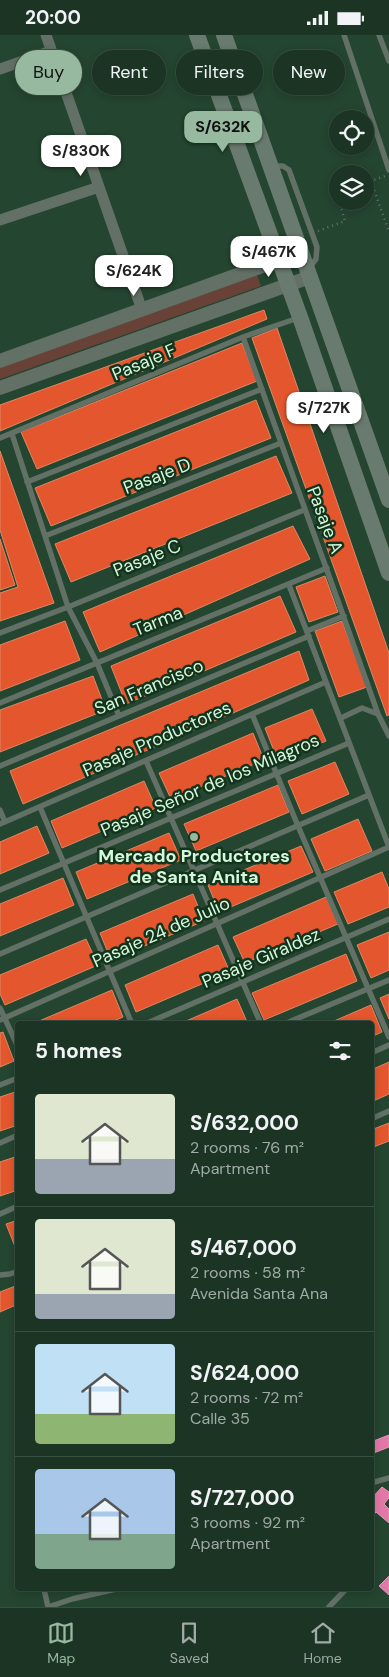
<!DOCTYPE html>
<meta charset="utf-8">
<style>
body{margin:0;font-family:"DM Sans",sans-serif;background:#283f31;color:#f1f3f6;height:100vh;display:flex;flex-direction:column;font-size:19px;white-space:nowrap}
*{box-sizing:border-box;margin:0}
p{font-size:16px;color:#a0aaa6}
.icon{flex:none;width:28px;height:28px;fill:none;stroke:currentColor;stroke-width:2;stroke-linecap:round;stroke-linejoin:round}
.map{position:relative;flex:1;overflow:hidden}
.details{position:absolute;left:15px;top:986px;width:359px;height:570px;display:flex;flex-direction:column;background:#1b3424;border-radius:5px;box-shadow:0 2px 8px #0003,0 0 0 1px #394f41}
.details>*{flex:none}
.guide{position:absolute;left:15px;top:15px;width:360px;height:45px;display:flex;gap:10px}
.fabs{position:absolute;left:329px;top:75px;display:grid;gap:10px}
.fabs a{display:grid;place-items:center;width:45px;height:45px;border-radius:50%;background:#1b3424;box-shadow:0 2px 8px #0003,0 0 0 1px #394f41;font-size:25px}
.price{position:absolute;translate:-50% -42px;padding:0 11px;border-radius:10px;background:#fff;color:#222;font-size:16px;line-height:32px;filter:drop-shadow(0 1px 2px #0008)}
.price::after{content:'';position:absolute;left:50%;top:30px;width:15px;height:11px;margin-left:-8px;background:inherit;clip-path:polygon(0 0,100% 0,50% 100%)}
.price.selected{background:#96b99f;color:#111}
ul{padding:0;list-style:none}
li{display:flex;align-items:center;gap:15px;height:125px;padding:0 20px}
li+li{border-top:1px solid #394f41}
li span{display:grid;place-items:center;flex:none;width:140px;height:100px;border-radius:5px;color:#555}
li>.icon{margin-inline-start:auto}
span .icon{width:60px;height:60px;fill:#fffc;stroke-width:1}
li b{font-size:21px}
h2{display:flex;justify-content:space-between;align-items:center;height:60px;padding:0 20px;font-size:21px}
.chip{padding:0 18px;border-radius:22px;background:#1b3424;box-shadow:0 2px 8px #0003,0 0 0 1px #394f41;font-size:18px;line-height:45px}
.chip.selected{background:#96b99f;color:#111}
.status{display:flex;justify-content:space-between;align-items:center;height:35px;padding:0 25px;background:#1b3424;direction:ltr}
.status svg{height:14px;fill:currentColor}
.tab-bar{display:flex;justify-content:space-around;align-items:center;height:70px;border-top:1px solid #394f41;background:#1b3424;font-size:14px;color:#a0aaa6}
.tab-bar a{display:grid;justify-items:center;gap:2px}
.tab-bar .selected{color:#96b99f}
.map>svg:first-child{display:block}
.green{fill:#694237}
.shops{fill:#e4572e;stroke:#df8762}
.health{fill:#e377a8;stroke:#de9eb7}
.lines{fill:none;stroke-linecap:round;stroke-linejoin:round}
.path{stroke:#627367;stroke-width:2.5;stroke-dasharray:1 4;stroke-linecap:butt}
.service{stroke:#627066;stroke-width:5.5}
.minor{stroke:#627066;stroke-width:11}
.tertiary{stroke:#627066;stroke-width:14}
.secondary{stroke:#697b6e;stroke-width:16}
.poi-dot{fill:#96b99f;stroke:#14331d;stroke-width:2}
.labels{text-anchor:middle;stroke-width:5;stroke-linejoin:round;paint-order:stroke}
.street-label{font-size:18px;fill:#d3f8db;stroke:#14331d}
.poi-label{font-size:18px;font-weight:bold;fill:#d3f8db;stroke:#14331d}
</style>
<div class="status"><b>20:00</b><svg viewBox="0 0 49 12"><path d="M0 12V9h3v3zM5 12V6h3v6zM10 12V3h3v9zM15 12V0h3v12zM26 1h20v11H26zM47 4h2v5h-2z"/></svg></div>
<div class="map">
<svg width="389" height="1572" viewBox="0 0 389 1572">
<rect width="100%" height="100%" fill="#244530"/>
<path class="green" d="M 257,240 L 261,251 L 0,344 L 0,333 Z"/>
<path class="shops" d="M 264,275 L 267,284 L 0,396 L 0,370 Z
M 277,293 L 389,618 L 389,680 L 387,681 L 252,303 Z
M 242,308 L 257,346 L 37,434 L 21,397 Z
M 256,365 L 271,403 L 51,491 L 35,453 Z
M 0,416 L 54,568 L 0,586 L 0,558 L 18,552 L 0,495 Z
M 276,421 L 292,458 L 71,547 L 55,509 Z
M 293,491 L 310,524 L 100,617 L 83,577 Z
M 0,504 L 15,550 L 0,555 Z
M 325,541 L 338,577 L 309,587 L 296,552 Z
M 280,561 L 296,597 L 126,669 L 111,631 Z
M 65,586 L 80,625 L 0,656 L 0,610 Z
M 342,586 L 367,652 L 339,662 L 315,596 Z
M 299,616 L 309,645 L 23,769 L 10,736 Z
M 93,641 L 106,675 L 0,717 L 0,675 Z
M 312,674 L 326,706 L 278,726 L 265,693 Z
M 253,698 L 264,725 L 171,764 L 159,738 Z
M 335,727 L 349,759 L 302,779 L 288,746 Z
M 144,746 L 156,773 L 62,813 L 51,786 Z
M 278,750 L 289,777 L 196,816 L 184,789 Z
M 358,784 L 372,816 L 325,836 L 311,804 Z
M 37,791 L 49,818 L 0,839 L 0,807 Z
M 169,798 L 181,825 L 87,864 L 76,837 Z
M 301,811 L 313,837 L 219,877 L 208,850 Z
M 382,837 L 389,854 L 389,872 L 348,889 L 334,857 Z
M 63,843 L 74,870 L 0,901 L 0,869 Z
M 193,859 L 204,886 L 111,925 L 100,898 Z
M 326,862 L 338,889 L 245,928 L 233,902 Z
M 389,897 L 389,935 L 371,943 L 357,910 Z
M 86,904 L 98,930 L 5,970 L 0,959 L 0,940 Z
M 218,910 L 230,937 L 136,977 L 125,950 Z
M 346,919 L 357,946 L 264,985 L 252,958 Z
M 112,955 L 123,982 L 107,989 L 32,989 Z
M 389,959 L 389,984 L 380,963 Z
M 237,964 L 248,989 L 179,989 Z
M 371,970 L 382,997 L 371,1002 L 371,989 L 327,989 Z
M 3,997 L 14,1026 L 0,1032 L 0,998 Z
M 389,1027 L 389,1059 L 371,1067 L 371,1035 Z
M 18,1056 L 18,1090 L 0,1096 L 0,1062 Z
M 389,1088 L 389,1106 L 371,1113 L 371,1095 Z
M 18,1121 L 18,1155 L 0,1161 L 0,1127 Z
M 18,1185 L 18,1219 L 6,1189 Z
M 18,1250 L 18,1269 L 0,1277 L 0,1257 Z"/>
<path class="health" d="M 389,1400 L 389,1412 L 371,1419 L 371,1407 Z
M 382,1452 L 389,1457 L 389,1463 L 384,1469 L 389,1474 L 389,1488 L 376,1477 L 371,1483 L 371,1464 Z
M 389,1541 L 389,1560 L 379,1551 Z"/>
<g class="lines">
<path class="path" d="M 371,146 L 389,197
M 365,148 L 385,141
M 338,159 L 338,160
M 318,196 L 345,186 L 339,166"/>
<path class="service" d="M 344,0 L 389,135
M 379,0 L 389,26
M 273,131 L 283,131 L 289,135 L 317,212 L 316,224 L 310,232
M 243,302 C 288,428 334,553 378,679 L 389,701
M 12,399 L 68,572 L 97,628 L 119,681
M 0,403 L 243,302 L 298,283
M 27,447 L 262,354
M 45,501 L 281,408
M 307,596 L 344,581
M 0,598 L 68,572 L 304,475
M 0,668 L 327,533
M 252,679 L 298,791 L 389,1002
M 341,683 L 362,673 L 378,679
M 146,726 L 261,989
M 0,731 L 309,601
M 40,772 L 132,989
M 0,775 L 5,787
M 0,789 L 326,647
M 0,855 L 349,708
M 0,919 L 369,760
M 0,973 L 18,1012
M 0,985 L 389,812 L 289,550
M 145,989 L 389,884
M 284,989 L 389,945
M 371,1018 L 389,1010
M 0,1050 L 18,1043
M 371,1084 L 389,1076
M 0,1108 L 18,1100
M 0,1179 L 18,1171
M 0,1240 L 10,1239 L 18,1236
M 371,1448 L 389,1443
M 44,1554 L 48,1572
M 48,1572 L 72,1564 L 116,1554
M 329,1572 L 346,1554"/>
<path class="minor" d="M 46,0 L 142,275
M 0,34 L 51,16
M 0,185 L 99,152"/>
<path class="tertiary" d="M 0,326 L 301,217
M 0,353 L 310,242"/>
<path class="secondary" d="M 197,0 L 300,282 L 389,538
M 224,0 L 389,465"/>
</g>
<circle class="poi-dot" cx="194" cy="802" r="5"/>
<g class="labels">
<g class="street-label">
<text transform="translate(144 327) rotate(-23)" y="6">Pasaje F</text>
<text transform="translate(157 441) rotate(-21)" y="6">Pasaje D</text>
<text transform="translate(325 485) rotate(69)" y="6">Pasaje A</text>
<text transform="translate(147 523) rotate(-22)" y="6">Pasaje C</text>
<text transform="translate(158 586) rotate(-22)" y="6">Tarma</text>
<text transform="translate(149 652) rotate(-23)" y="6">San Francisco</text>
<text transform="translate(157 704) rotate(-24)" y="6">Pasaje Productores</text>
<text transform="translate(210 750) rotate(-23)" y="6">Pasaje Señor de los Milagros</text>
<text transform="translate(161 897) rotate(-24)" y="6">Pasaje 24 de Julio</text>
<text transform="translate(261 923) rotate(-23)" y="6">Pasaje Giraldez</text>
</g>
<g class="poi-label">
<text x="194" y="827">Mercado Productores<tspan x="194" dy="21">de Santa Anita</tspan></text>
</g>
</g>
</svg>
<div class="fabs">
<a><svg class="icon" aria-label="locate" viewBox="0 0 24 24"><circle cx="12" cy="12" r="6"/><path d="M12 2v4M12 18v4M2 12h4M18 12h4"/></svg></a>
<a><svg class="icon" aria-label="layers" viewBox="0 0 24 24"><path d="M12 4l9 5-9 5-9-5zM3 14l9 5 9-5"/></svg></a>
</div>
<b class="price selected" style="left:223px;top:118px">S/632K</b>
<b class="price" style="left:81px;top:142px">S/830K</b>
<b class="price" style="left:269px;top:243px">S/467K</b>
<b class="price" style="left:134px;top:262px">S/624K</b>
<b class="price" style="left:324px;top:399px">S/727K</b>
<div class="guide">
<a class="chip selected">Buy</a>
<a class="chip">Rent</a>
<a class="chip">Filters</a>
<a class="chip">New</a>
</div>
<section class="details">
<h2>5 homes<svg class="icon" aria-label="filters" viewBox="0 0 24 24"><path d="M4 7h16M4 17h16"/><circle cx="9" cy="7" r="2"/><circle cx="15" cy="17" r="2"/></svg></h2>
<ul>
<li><span style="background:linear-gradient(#dfe7d0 65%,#9aa5b1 0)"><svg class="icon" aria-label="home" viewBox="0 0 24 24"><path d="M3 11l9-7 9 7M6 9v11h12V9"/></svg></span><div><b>S/632,000</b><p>2 rooms · 76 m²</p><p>Apartment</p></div></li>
<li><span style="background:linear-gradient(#dfe7d0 75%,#9aa5b1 0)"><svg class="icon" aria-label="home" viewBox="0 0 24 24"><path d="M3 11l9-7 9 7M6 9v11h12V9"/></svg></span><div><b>S/467,000</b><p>2 rooms · 58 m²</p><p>Avenida Santa Ana</p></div></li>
<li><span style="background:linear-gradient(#bfe0f5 70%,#8fb573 0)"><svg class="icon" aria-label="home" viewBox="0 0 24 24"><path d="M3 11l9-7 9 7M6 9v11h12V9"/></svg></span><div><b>S/624,000</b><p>2 rooms · 72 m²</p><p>Calle 35</p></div></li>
<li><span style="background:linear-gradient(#a9c7e8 65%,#7fa58c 0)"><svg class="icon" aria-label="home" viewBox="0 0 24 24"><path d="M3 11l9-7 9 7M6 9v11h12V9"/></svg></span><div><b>S/727,000</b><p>3 rooms · 92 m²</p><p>Apartment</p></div></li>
</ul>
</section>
</div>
<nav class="tab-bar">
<a class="selected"><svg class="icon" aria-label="map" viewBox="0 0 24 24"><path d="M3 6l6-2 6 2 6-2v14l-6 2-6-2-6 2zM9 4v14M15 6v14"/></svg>Map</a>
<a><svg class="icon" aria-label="saved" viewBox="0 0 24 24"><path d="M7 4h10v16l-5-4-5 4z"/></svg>Saved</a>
<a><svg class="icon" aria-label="home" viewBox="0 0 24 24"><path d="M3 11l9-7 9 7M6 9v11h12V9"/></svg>Home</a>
</nav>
